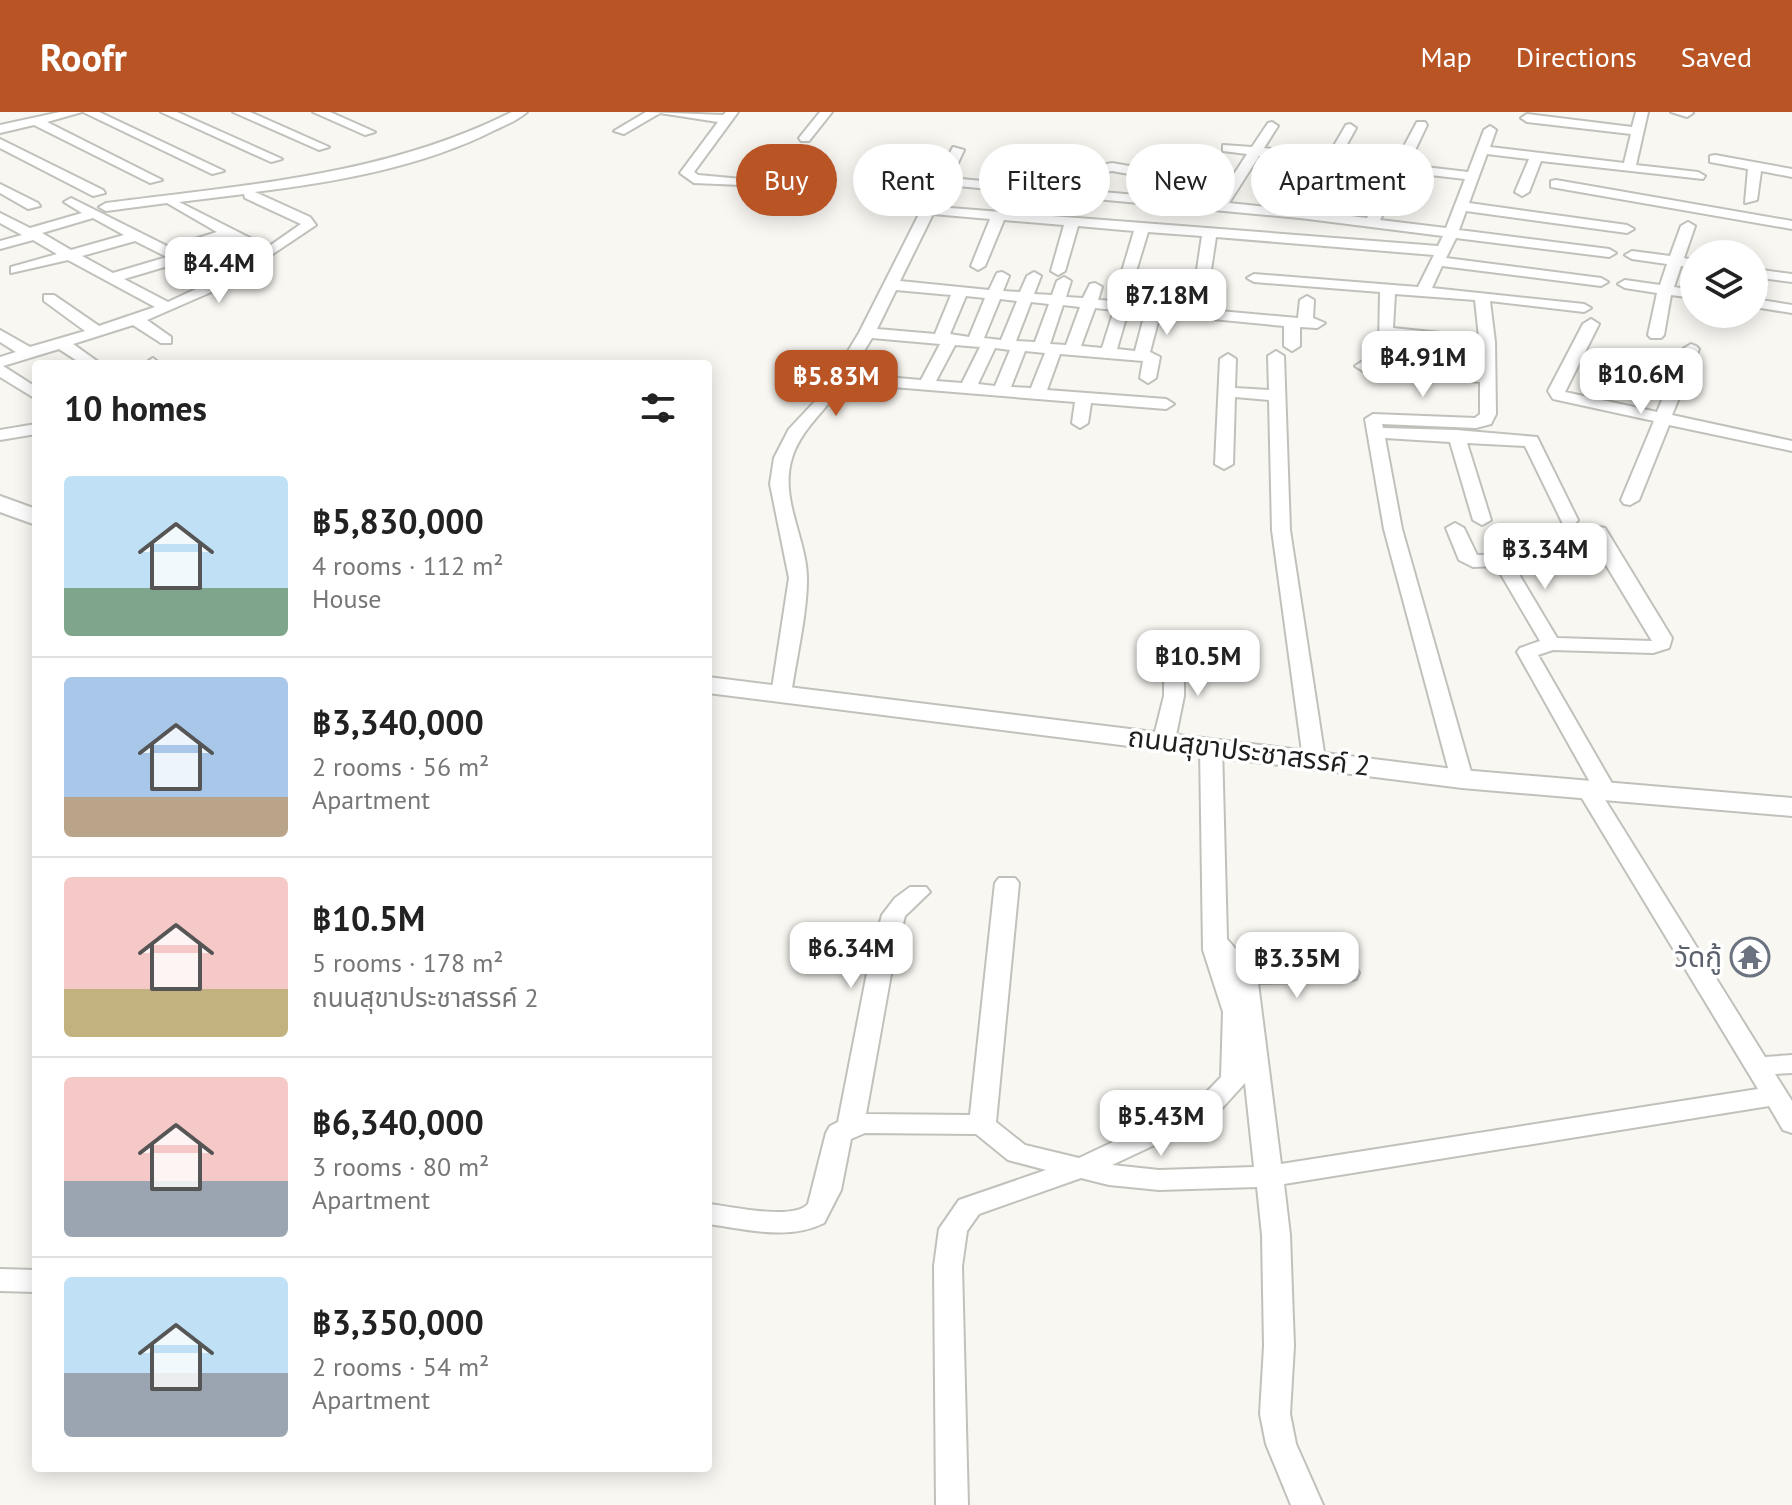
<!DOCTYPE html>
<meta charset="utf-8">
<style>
body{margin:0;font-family:"PT Sans","Noto Sans Thai",sans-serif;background:#f6f6f6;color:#222;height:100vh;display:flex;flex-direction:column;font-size:30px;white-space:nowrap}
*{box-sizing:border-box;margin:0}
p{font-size:26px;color:#767676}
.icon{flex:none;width:44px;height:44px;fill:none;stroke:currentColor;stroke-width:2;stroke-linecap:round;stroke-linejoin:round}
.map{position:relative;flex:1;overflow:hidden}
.sheet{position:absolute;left:32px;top:248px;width:680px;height:1112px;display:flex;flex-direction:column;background:#fff;border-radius:8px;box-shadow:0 4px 20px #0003}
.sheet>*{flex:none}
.top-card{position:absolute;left:736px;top:32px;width:760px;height:72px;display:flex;gap:16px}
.tools{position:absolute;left:1680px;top:128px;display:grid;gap:16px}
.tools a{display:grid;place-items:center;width:88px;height:88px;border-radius:50%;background:#fff;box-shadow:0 4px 20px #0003;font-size:40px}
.price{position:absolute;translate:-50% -68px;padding:0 18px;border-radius:16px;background:#fff;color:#222;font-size:26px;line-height:52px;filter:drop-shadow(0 2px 4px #0008)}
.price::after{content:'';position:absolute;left:50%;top:48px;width:24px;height:18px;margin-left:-12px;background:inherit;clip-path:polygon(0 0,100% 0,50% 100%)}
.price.on{background:#b95425;color:#fff}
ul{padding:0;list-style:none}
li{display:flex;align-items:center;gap:24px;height:200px;padding:0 32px}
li+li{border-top:2px solid #e0e0e0}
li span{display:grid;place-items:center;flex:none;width:224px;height:160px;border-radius:8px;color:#555}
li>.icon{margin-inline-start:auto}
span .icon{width:96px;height:96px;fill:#fffc;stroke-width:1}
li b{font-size:34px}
h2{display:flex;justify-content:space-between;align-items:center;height:96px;padding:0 32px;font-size:34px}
.pill{padding:0 28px;border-radius:36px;background:#fff;box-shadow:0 4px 20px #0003;font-size:28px;line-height:72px}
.pill.on{background:#b95425;color:#fff}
header{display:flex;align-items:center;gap:48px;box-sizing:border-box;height:112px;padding:0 40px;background:#b95425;color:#fff}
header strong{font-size:38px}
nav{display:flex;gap:44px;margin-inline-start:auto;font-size:28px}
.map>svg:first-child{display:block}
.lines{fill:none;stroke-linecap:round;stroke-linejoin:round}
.street-casing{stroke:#c1c1bc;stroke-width:4}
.secondary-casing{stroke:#c1c1bc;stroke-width:4}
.street{fill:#fff;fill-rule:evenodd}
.secondary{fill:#fff;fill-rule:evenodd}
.labels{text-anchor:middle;stroke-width:7;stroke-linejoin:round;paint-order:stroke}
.street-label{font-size:28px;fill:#1f1f1d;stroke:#fff}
.worship-label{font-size:28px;fill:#5b616d;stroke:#fff;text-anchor:end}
</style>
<header>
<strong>Roofr</strong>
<nav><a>Map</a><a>Directions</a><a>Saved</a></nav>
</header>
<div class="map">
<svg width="1792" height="1393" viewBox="0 0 1792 1393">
<rect width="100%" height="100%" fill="#f8f7f2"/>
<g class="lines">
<defs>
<path id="street" d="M 60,0 L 82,0 L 47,10 L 162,68 L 150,71 L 34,13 L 0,21 L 0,13 Z
M 83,0 L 99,0 L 224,59 L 212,62 Z
M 161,0 L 177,0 L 282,47 L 271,50 Z
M 233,0 L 250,0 L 329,35 L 319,38 Z
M 313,0 L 330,0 L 375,20 L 365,23 Z
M 512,0 L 527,0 C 518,8 506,13 495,18 C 422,55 336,70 255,80 L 310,105 L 316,113 L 225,174 L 147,208 L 171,225 L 171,231 L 161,231 L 133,213 L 73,232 L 101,252 L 82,252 L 59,237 L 3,254 L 36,275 L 36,287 L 0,265 L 0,245 L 16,240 L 0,230 L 0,218 L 30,235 L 85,219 L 44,189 L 44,183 L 54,183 L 99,214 L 155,195 L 68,148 L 11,161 L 11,155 L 57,142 L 33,128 L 0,137 L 0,129 L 22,123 L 0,111 L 0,101 L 30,116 L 82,101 L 64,90 L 71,86 L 169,135 L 217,120 L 167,91 L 106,99 L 99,95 L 106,91 C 245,73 384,64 512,0 ZM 244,82 L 245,86 L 301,112 L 268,135 L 179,90 ZM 93,106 L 124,123 L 71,138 L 42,121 ZM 228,126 L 258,141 L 224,163 L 180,140 ZM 135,129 L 167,145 L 113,161 L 82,144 ZM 178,151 L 213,169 L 168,190 L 124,167 Z
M 646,0 L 723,3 L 726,0 L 738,0 L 694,60 L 698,63 L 742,67 L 742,73 L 694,71 L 680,61 L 718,10 L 660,1 L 624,22 L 614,19 Z
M 820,0 L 832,0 L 809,29 L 801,29 L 799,26 Z
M 1636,0 L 1648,0 L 1636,53 L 1698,60 L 1705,64 L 1703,67 L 1541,49 L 1529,80 L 1522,84 L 1515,80 L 1529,47 L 1487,42 L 1469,91 L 1627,113 L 1634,117 L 1627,121 L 1466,99 L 1459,118 L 1609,137 L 1616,141 L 1609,145 L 1456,126 L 1446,146 L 1601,166 L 1608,170 L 1601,174 L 1442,154 L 1432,176 L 1584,192 L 1591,196 L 1584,200 L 1490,189 L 1495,230 L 1496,302 L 1491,312 L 1476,316 L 1382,312 L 1383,316 L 1456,318 L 1537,325 L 1578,408 L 1575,412 L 1563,412 L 1525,334 L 1467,331 L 1491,408 L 1482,413 L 1473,408 L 1450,330 L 1385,326 L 1402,417 L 1473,667 L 1470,672 L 1454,672 L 1451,667 L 1384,417 L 1365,307 L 1373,302 L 1475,306 L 1480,302 L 1480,270 L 1363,259 L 1355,254 L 1363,249 L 1479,261 L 1479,234 L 1392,225 L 1389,235 L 1379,235 L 1380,180 L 1254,170 L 1247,166 L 1254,162 L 1418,175 L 1434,143 L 1216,125 L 1209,171 L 1202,175 L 1195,171 L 1202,124 L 1148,120 L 1134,166 L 1127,170 L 1120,166 L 1134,119 L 1078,114 L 1065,159 L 1058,163 L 1051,159 L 1064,113 L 1004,108 L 985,154 L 978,158 L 971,154 L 990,107 L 933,102 L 900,169 L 989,178 L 997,161 L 1002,160 L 1009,164 L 1003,179 L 1020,180 L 1027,164 L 1034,160 L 1041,164 L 1034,182 L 1052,183 L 1057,169 L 1064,165 L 1071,169 L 1066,185 L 1083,186 L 1090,172 L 1095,171 L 1102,175 L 1098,188 L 1116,189 L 1121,175 L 1128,171 L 1135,175 L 1131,191 L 1298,206 L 1300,188 L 1307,184 L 1314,188 L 1313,206 L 1325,211 L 1317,216 L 1300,215 L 1300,234 L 1292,239 L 1284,234 L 1284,214 L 1160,202 L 1150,240 L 1160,245 L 1156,266 L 1148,271 L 1140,266 L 1143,249 L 1060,242 L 1047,278 L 1166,287 L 1174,292 L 1166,297 L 1091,291 L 1088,311 L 1080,316 L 1072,311 L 1075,290 L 844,271 C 828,297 801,316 792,346 C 779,387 807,427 807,467 C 807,503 796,547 791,583 L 781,589 L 771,583 L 789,466 L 770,372 L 774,346 L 789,317 L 821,283 L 859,221 L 953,35 L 964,38 L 951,66 L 1013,72 L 1025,45 L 1031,41 L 1037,45 L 1026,73 L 1089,79 L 1096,54 L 1112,51 L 1204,67 L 1211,71 L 1204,75 L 1112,59 L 1107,60 L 1102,80 L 1216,90 L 1247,42 L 1223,39 L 1223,33 L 1252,35 L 1268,11 L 1272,10 L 1278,14 L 1264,36 L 1328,44 L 1346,13 L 1350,12 L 1356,16 L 1340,45 L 1395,51 L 1417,10 L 1425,10 L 1427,13 L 1408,53 L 1468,60 L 1484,18 L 1490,14 L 1496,18 L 1490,35 L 1624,51 L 1631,22 L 1527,10 L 1521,6 L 1527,2 L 1632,15 ZM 1259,44 L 1323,51 L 1296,98 L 1229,91 ZM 1335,52 L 1392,59 L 1367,106 L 1309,99 ZM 1404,60 L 1465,67 L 1446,116 L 1380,108 ZM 947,73 L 1300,106 L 1443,124 L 1438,134 L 937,95 ZM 896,178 L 951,183 L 935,222 L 877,217 ZM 1395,182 L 1475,188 L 1479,225 L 1393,216 ZM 966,184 L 985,186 L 969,225 L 950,222 ZM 1000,187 L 1017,189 L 1001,228 L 984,226 ZM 1031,190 L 1049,192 L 1035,230 L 1016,229 ZM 1063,193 L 1080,195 L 1066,233 L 1050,232 ZM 1095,196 L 1114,198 L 1102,236 L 1081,234 ZM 1128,199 L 1145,201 L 1135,239 L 1117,237 ZM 872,226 L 940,232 L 921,268 L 850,262 ZM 955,233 L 980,235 L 962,271 L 936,269 ZM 995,236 L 1010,238 L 995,274 L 978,272 ZM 1025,239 L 1045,241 L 1031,276 L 1011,275 Z
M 1671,0 L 1692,0 L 1693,1 L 1687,5 Z
M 0,27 L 103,78 L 105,81 L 93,84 L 0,36 Z
M 1715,43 L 1792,57 L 1792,65 L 1761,59 L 1757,88 L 1745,91 L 1748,57 L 1710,50 L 1710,44 Z
M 1556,68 L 1792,109 L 1792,117 L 1551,75 L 1551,69 Z
M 0,72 L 38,91 L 40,94 L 28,97 L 0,81 Z
M 1688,110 L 1695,114 L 1684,146 L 1694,148 L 1694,156 L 1681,154 L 1674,175 L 1694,178 L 1694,186 L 1671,183 L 1664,223 L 1661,226 L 1651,226 L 1648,223 L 1657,181 L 1625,176 L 1618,172 L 1625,168 L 1660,173 L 1667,152 L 1632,147 L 1625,143 L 1632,139 L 1670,144 L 1681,114 Z
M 1754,157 L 1792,162 L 1792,170 L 1754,165 Z
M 1754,187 L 1792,193 L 1792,201 L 1754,195 Z
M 1591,207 L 1599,212 L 1565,280 L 1657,300 L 1683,237 L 1691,232 L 1696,234 L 1699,237 L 1672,303 L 1792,329 L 1792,339 L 1669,313 L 1639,388 L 1630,393 L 1624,392 L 1621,388 L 1654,309 L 1553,287 L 1548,279 L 1583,212 Z
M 1276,239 L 1284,244 L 1290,418 L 1325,647 L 1314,653 L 1303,647 L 1272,418 L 1269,288 L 1235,285 L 1233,352 L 1224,357 L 1215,352 L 1220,247 L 1228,242 L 1236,247 L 1235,276 L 1269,278 L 1268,244 Z
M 153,246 L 160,252 L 144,252 Z
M 36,312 L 36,322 L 0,328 L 0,318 Z
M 1455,411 L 1464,416 L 1477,443 L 1600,442 L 1590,420 L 1599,415 L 1605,416 L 1672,526 L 1669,536 L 1653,541 L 1553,538 L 1538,543 L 1617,680 L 1614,685 L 1604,686 L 1765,945 L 1792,943 L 1792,961 L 1775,962 L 1792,989 L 1792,1021 L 1783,1018 L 1769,994 L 1284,1072 L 1290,1123 L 1294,1234 L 1290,1302 L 1296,1332 L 1323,1393 L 1291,1393 L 1266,1332 L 1260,1302 L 1264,1234 L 1262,1123 L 1257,1075 L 1159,1078 L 1109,1073 L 1081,1066 L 979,1102 L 967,1119 L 962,1154 L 968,1393 L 936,1393 L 934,1154 L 939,1117 L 959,1088 L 1046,1058 L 1008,1048 L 976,1022 L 865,1021 L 851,1027 L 841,1078 L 824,1111 C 788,1129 746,1117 708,1112 L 708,1092 C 730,1094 793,1109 808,1092 L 826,1021 L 830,1014 L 838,1010 L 869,851 L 882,803 L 895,786 L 910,775 L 926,775 L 930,780 L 905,804 L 893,851 L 866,1002 L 970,1003 L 995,771 L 999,766 L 1015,766 L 1019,771 L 996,1010 L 1025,1033 L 1079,1046 L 1196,991 L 1221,965 L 1223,900 L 1203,838 L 1200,634 L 1211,628 L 1222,634 L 1227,827 L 1251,855 L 1347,853 L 1356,855 L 1359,861 L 1356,867 L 1347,869 L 1258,871 L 1281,1052 L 1758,977 L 1577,678 L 1580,673 L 1591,672 L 1517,540 L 1520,536 L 1540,529 L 1496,454 L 1473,455 L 1459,448 L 1446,416 ZM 1606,453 L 1652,529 L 1557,526 L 1514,454 ZM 1245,971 L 1254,1055 L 1159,1058 L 1112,1053 L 1214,1005 Z
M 1174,532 L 1184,538 L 1184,584 L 1175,628 L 1164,634 L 1153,628 L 1164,584 L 1164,538 Z
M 0,1157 L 36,1158 L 36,1180 L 0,1179 Z"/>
<path id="secondary" d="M 0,384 L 36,397 L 36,413 L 0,400 Z
M 708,565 L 1462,658 L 1792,686 L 1792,704 L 1462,676 L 708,581 Z"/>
</defs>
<use href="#street" class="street-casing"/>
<use href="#secondary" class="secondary-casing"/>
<use href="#street" class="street"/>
<use href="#secondary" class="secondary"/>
</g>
<defs>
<symbol id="temple-ring" viewBox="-11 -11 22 22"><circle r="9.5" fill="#fff" stroke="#6b7280" stroke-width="1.5"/><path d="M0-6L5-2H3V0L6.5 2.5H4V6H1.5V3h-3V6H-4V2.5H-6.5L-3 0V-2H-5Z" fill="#6b7280"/></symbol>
</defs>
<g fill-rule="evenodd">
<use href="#temple-ring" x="1728" y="823" width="44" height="44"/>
</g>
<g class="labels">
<g class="street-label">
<text transform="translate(1249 639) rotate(7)" y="10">ถนนสุขาประชาสรรค์ 2</text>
</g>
<g class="worship-label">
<text x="1722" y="855">วัดกู้</text>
</g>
</g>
</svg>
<div class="tools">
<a><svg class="icon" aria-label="layers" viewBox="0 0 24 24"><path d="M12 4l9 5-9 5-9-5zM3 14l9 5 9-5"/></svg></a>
</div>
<b class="price" style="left:219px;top:193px">฿4.4M</b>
<b class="price" style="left:1167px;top:225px">฿7.18M</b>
<b class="price" style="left:1423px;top:287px">฿4.91M</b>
<b class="price" style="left:1641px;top:304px">฿10.6M</b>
<b class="price on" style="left:836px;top:306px">฿5.83M</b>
<b class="price" style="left:1545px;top:479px">฿3.34M</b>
<b class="price" style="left:1198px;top:586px">฿10.5M</b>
<b class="price" style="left:851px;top:878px">฿6.34M</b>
<b class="price" style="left:1297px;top:888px">฿3.35M</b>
<b class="price" style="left:1161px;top:1046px">฿5.43M</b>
<div class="top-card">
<a class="pill on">Buy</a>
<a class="pill">Rent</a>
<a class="pill">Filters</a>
<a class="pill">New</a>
<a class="pill">Apartment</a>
</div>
<section class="sheet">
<h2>10 homes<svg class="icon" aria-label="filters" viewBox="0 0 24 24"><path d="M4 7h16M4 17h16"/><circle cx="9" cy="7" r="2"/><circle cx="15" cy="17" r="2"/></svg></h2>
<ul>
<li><span style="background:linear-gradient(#bfe0f5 70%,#7fa58c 0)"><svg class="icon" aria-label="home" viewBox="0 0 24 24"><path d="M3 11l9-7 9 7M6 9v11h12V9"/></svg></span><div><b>฿5,830,000</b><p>4 rooms · 112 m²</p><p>House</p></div></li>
<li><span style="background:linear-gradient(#a9c7e8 75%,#b9a48a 0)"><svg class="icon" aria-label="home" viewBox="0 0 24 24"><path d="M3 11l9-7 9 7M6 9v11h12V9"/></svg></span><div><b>฿3,340,000</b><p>2 rooms · 56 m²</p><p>Apartment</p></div></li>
<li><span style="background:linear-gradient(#f6c9c9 70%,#c2b280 0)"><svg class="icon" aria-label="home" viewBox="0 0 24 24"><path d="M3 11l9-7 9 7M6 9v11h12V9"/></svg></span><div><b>฿10.5M</b><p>5 rooms · 178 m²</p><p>ถนนสุขาประชาสรรค์ 2</p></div></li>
<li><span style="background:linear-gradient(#f6c9c9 65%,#9aa5b1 0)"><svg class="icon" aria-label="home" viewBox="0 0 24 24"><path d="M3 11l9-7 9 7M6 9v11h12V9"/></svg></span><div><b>฿6,340,000</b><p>3 rooms · 80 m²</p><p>Apartment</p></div></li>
<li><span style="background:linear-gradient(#bfe0f5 60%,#9aa5b1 0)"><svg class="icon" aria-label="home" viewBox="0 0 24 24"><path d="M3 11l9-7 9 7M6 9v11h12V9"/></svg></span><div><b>฿3,350,000</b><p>2 rooms · 54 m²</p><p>Apartment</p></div></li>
</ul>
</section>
</div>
